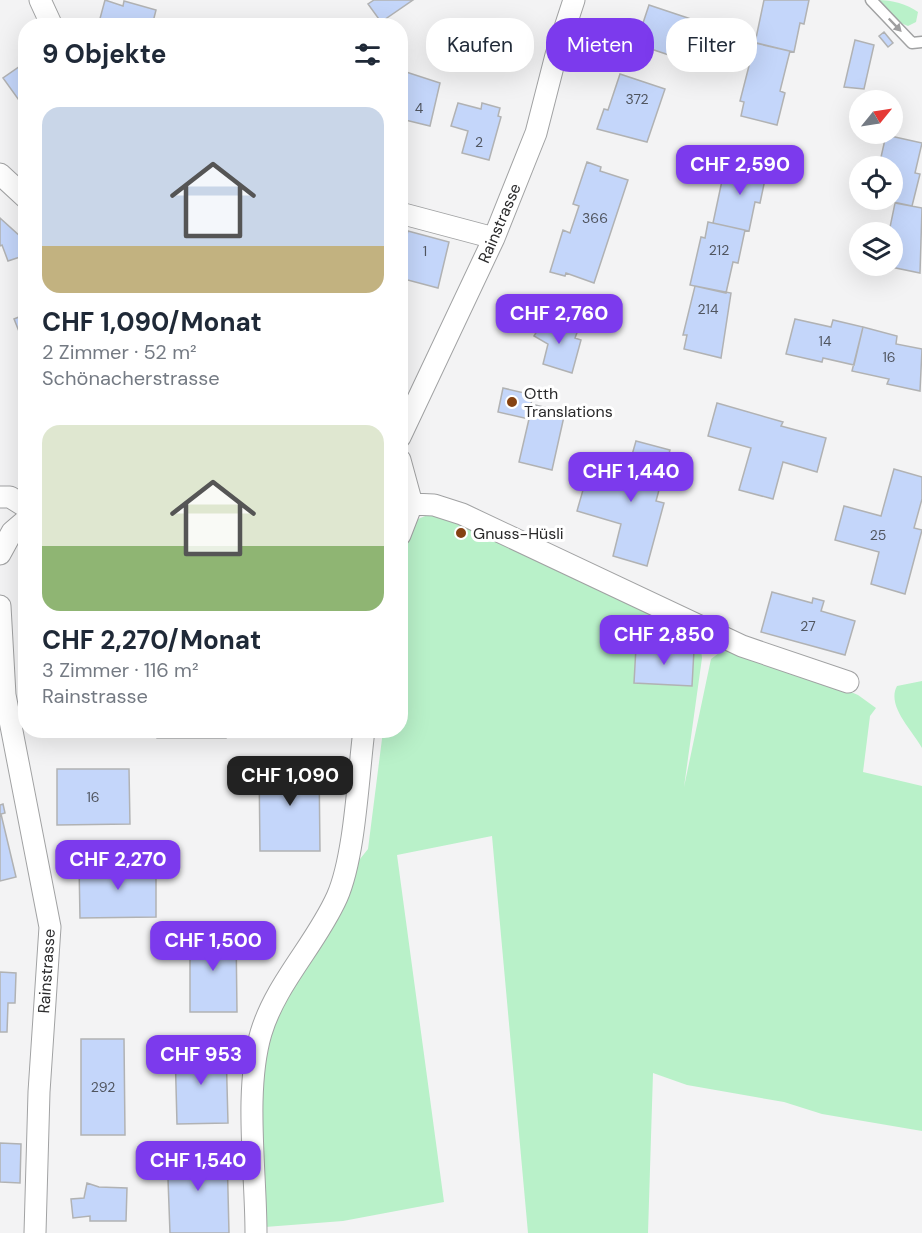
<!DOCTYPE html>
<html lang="de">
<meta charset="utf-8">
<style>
body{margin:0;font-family:"DM Sans",sans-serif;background:#f6f6f7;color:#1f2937;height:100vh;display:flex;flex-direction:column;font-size:22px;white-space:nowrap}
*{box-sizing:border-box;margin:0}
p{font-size:20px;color:#747a83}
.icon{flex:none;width:33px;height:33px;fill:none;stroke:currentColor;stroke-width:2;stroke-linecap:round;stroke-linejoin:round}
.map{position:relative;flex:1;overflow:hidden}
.drawer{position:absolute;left:18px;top:18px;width:390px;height:720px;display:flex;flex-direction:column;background:#fff;border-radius:24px;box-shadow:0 6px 24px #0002}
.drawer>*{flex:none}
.top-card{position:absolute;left:426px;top:18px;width:405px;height:54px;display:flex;gap:12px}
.needle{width:39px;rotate:60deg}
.fabs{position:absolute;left:849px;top:90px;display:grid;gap:12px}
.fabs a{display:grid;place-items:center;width:54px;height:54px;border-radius:50%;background:#fff;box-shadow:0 6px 24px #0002;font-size:30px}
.price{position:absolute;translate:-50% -51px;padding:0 14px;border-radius:12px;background:#7c3aed;color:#fff;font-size:20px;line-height:39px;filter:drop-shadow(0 2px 3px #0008)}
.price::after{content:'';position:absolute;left:50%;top:36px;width:18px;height:14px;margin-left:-9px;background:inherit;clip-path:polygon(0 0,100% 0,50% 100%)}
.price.selected{background:#222;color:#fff}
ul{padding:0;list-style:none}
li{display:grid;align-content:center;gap:12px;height:318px;padding:0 24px}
li span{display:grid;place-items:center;height:186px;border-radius:18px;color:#555}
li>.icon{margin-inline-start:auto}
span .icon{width:108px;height:108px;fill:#fffc;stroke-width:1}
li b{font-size:26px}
h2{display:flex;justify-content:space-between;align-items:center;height:72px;padding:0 24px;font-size:26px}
.tag{padding:0 21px;border-radius:24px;background:#fff;box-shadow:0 6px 24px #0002;font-size:21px;line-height:54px}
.tag.selected{background:#7c3aed;color:#fff}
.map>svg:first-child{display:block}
.green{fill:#b9f1c9}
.building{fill:#c4d6fa;stroke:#b1b2b3;stroke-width:1.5}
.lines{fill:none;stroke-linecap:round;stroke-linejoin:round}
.service-casing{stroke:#a1a2a3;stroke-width:13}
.minor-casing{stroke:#a1a2a3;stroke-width:23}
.service{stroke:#fff;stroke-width:10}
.minor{stroke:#fff;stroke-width:21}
.oneway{fill:#9f9fa0}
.poi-dot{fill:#854212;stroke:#fff;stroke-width:2}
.labels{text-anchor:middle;stroke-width:6;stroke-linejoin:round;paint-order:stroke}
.number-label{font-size:14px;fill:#50555f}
.street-label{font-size:16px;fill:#2a2a2b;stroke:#fff}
.poi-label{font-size:16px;fill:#2a2a2b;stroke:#fff;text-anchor:start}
</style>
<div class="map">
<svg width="922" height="1233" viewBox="0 0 922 1233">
<rect width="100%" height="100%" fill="#f3f3f4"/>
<path class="green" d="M 878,0 C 892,0 907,4 918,12 L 916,22 L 908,26 L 898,22 Z
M 430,514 L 441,515 L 699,633 L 702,658 L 684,787 L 711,659 L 719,653 L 742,646 L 858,695 L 876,708 L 870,716 L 863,772 L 922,786 L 922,1131 L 822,1114 L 784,1102 L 687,1085 L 653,1073 L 648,1233 L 528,1233 L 492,836 L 397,855 L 444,1202 L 343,1221 L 265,1227 C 264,1163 255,1078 275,1018 L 356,864 L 368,849 L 383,731 L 400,730 L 401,555 L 418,519 Z
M 922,681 L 922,748 C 913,731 886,706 897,686 Z"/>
<path class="building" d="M 105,0 L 123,6 L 124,1 L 156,10 L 152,26 L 98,26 Z
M 374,0 L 413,0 L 381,22 L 368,4 Z
M 764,0 L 809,0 L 804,24 L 800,23 L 794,52 L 755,43 Z
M 649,5 L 691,19 L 678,58 L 636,44 Z
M 884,32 L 893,43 L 888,47 L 879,36 Z
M 855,40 L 874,45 L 864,89 L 844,87 Z
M 749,41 L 790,51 L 780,91 L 785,93 L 777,125 L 741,116 L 744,102 L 740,101 L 751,58 L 746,57 Z
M 26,62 L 26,110 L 3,78 Z
M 400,70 L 440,83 L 430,126 L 401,119 L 407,96 L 400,94 Z
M 620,74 L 665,89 L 647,142 L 597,129 L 604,109 L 608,110 Z
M 458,103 L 481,109 L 482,103 L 500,108 L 498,116 L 501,117 L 489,160 L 462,153 L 468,131 L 451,126 Z
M 886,135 L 922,143 L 915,173 L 920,174 L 912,206 L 884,200 L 892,200 L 892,166 L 879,166 Z
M 587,162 L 601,167 L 600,171 L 628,180 L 594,283 L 566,273 L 565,276 L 550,272 L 563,230 L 570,233 L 579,206 L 573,204 Z
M 731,162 L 767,170 L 760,203 L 755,202 L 749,231 L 713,223 L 723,176 L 728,177 Z
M 895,203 L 922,208 L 920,273 L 886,266 L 892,266 L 892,232 L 889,232 Z
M 0,218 L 22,238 L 26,255 L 8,261 L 2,245 L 0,246 Z
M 708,222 L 745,230 L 738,263 L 733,262 L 726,293 L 690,285 L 701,237 L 705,238 Z
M 408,231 L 449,242 L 438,288 L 400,278 L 400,260 Z
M 695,286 L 731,293 L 721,358 L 684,349 L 687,335 L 683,335 Z
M 26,314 L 26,349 L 14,319 Z
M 546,316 L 558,324 L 578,330 L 575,338 L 581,340 L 572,373 L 543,364 L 548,344 L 534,336 Z
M 795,319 L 831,327 L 833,320 L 863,327 L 854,365 L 823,358 L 822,362 L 786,354 Z
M 863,327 L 897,336 L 896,344 L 922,349 L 920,391 L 887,384 L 889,379 L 852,371 Z
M 503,388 L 533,395 L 531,404 L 565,412 L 552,470 L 519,462 L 529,419 L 498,412 Z
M 717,403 L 783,422 L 781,426 L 826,438 L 817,472 L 783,462 L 773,499 L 739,490 L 751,448 L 708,436 Z
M 26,430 L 26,450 L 20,431 Z
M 636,441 L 670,450 L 656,501 L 664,503 L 647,566 L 613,556 L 621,524 L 577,511 L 587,476 L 623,486 Z
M 894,469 L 922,477 L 922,499 L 914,528 L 922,530 L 905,594 L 871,584 L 879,552 L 835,540 L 844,506 L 881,516 Z
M 772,592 L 812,603 L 813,598 L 824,601 L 821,611 L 855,621 L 845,655 L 761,632 Z
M 636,647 L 694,650 L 692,686 L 634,683 Z
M 156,730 L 226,730 L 226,738 L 157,738 Z
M 259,763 L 319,763 L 320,851 L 260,851 Z
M 57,769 L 129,769 L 130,824 L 57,825 Z
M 3,804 L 5,813 L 1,814 L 16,877 L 0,881 L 0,805 Z
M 79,864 L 156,864 L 156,917 L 80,918 Z
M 190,931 L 236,931 L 237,1012 L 190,1012 Z
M 0,972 L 16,973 L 15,1003 L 8,1003 L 7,1032 L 0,1032 Z
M 81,1039 L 124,1039 L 125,1135 L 81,1135 Z
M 226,1047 L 228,1123 L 177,1124 L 175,1048 Z
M 0,1143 L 21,1144 L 20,1183 L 0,1182 Z
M 227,1151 L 229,1233 L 170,1233 L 167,1152 Z
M 87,1183 L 99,1187 L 127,1188 L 126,1221 L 90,1221 L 90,1216 L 73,1218 L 71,1199 L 84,1198 Z"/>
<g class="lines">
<defs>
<path id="service" d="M 871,0 L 912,43 L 922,42"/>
<path id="minor" d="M 40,0 L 52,26
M 0,174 L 26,198
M 400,213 L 494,238
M 400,437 L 494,238 L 536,133 L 556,55 L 574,0
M 400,460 L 412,504
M 0,497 L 10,497 L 26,507
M 412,504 L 434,505 L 462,514 L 742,646 L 848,682
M 400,535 L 412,504
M 0,554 L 12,532 L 26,520
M 0,606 L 5,695 L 50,927 L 39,1092 L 35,1233
M 256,1233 C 256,1171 244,1091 261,1033 C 276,983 316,944 337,897 C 355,856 358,777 364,730"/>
</defs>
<use href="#service" class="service-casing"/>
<use href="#minor" class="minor-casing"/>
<use href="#service" class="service"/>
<use href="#minor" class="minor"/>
</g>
<defs><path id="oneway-solid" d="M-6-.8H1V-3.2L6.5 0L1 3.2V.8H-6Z" transform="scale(1.5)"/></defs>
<use class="oneway" href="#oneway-solid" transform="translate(895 25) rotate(46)"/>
<g class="poi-dot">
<circle cx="512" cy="402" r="6"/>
<circle cx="461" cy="533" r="6"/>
</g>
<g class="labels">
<g class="number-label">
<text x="637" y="104">372</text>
<text x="419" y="113">4</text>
<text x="479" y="147">2</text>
<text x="595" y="223">366</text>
<text x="719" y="255">212</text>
<text x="425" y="256">1</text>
<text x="708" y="314">214</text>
<text x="825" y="346">14</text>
<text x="889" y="362">16</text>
<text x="878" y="540">25</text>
<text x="808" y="631">27</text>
<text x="93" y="802">16</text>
<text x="103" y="1092">292</text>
</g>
<g class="street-label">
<text transform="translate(499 223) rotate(-67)" y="6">Rainstrasse</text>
<text transform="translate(46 971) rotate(-86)" y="6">Rainstrasse</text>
</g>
<g class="poi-label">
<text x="524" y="399">Otth<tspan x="524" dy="18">Translations</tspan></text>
<text x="473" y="539">Gnuss-Hüsli</text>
</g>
</g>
</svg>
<div class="fabs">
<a><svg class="needle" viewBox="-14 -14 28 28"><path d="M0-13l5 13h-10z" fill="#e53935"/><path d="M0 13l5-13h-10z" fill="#747a83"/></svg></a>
<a><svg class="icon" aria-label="locate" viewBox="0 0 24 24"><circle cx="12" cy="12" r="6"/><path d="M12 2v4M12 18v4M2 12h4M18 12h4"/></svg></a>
<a><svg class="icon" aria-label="layers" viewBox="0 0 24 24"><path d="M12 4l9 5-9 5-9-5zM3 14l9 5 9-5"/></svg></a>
</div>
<b class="price" style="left:740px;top:196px">CHF 2,590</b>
<b class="price" style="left:559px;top:345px">CHF 2,760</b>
<b class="price" style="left:631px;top:503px">CHF 1,440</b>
<b class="price" style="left:664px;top:666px">CHF 2,850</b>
<b class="price selected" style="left:290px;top:807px">CHF 1,090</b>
<b class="price" style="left:118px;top:891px">CHF 2,270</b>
<b class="price" style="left:213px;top:972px">CHF 1,500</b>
<b class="price" style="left:201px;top:1086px">CHF 953</b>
<b class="price" style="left:198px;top:1192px">CHF 1,540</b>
<div class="top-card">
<a class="tag">Kaufen</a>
<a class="tag selected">Mieten</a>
<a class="tag">Filter</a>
</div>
<section class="drawer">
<h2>9 Objekte<svg class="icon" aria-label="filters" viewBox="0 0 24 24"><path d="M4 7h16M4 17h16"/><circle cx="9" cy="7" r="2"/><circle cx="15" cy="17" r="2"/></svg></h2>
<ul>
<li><span style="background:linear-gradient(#c9d6e8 75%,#c2b280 0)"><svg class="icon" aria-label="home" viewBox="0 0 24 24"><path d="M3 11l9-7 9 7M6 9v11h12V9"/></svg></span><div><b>CHF 1,090/Monat</b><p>2 Zimmer · 52 m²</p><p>Schönacherstrasse</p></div></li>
<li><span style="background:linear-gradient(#dfe7d0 65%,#8fb573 0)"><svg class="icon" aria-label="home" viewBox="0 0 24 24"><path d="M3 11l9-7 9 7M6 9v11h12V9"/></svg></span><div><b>CHF 2,270/Monat</b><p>3 Zimmer · 116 m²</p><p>Rainstrasse</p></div></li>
</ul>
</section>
</div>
